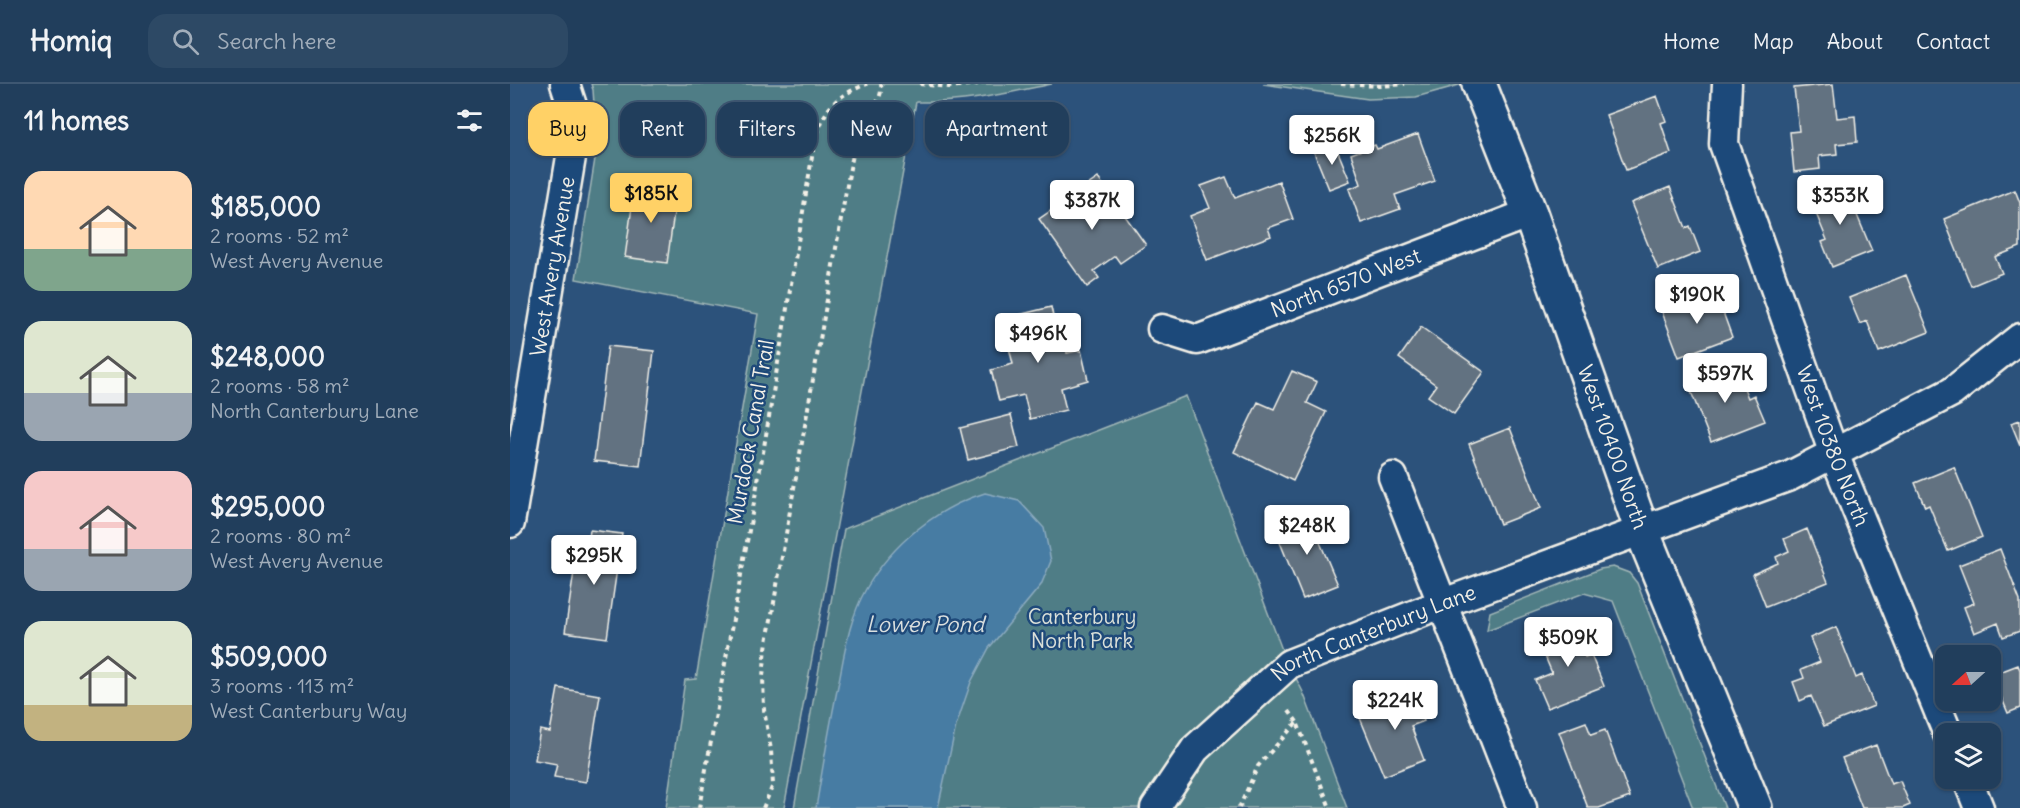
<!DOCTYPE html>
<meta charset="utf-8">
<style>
body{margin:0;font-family:Delius,sans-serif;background:#2d4965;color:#f1f3f6;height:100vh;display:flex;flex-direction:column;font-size:22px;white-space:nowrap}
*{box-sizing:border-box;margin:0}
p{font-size:20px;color:#a2aebb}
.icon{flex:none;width:33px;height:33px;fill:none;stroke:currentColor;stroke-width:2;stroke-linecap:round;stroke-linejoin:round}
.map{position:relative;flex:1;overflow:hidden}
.drawer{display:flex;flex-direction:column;background:#213e5c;width:510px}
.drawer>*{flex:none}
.banner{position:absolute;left:18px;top:18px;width:570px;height:54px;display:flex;gap:12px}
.needle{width:39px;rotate:249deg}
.fabs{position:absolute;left:1425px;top:561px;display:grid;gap:12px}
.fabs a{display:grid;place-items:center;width:66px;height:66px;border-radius:12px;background:#213e5c;box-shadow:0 2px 4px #0004,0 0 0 2px #3e5772;font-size:30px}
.price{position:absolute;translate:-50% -51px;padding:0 14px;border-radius:6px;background:#fff;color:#222;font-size:20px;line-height:39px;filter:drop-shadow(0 2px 3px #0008)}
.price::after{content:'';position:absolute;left:50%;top:36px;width:18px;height:14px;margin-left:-9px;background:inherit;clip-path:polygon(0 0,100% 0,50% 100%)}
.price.selected{background:#ffd166;color:#111}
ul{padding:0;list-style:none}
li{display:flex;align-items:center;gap:18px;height:150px;padding:0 24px}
li span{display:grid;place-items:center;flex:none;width:168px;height:120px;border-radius:18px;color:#555}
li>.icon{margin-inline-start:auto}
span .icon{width:72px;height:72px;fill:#fffc;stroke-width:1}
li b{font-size:26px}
h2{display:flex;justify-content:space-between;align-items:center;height:72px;padding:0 24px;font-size:26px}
.chip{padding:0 21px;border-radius:18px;background:#213e5c;box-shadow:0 2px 4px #0004,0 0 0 2px #3e5772;font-size:21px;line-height:54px}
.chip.selected{background:#ffd166;color:#111}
header{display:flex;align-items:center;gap:36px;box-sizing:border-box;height:84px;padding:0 30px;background:#213e5c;border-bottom:2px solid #3e5772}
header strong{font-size:28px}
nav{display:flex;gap:33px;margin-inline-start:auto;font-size:21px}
.search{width:420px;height:54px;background:#2d4965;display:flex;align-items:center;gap:15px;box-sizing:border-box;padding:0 21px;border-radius:18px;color:#a2aebb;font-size:22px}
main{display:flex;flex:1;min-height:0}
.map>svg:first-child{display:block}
.green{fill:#507d86;stroke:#a2b7b7;stroke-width:1.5}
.water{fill:#467ca3;stroke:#8cabbf;stroke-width:1.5}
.building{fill:#627281;stroke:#f4f1e8;stroke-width:1.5}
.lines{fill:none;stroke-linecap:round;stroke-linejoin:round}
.street-casing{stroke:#f4f1e8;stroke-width:33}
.secondary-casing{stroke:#f4f1e8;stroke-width:38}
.path{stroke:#f4f1e8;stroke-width:4;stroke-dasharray:4.5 4.5;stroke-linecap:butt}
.street{stroke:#1f4a7a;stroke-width:28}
.secondary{stroke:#1f4a7a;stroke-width:33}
.labels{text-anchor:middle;stroke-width:5;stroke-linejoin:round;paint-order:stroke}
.street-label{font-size:21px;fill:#f4f1e8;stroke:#1f4a7a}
.park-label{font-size:21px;fill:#dbe0d9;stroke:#1f4a7a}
.water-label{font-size:22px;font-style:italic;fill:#dadfde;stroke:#1f4a7a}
</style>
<header>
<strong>Homiq</strong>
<div class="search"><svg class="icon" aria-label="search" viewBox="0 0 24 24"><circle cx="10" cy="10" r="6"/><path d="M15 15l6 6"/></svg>Search here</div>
<nav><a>Home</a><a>Map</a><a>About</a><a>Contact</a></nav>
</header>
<main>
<section class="drawer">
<h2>11 homes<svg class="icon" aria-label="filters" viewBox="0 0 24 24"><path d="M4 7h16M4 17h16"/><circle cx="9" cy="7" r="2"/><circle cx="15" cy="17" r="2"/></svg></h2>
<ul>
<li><span style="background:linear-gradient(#ffd9b3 65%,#7fa58c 0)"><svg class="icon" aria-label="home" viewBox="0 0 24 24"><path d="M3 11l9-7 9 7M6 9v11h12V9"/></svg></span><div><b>$185,000</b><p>2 rooms · 52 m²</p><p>West Avery Avenue</p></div></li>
<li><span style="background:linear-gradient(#dfe7d0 60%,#9aa5b1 0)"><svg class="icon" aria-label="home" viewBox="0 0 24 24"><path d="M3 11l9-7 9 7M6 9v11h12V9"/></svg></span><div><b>$248,000</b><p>2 rooms · 58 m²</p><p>North Canterbury Lane</p></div></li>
<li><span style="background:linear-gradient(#f6c9c9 65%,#9aa5b1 0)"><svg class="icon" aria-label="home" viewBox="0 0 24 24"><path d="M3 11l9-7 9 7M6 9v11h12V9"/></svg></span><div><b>$295,000</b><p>2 rooms · 80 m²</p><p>West Avery Avenue</p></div></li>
<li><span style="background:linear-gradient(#dfe7d0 70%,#c2b280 0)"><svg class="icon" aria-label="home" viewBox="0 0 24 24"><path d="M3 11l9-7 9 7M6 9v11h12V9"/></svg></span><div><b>$509,000</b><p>3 rooms · 113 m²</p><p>West Canterbury Way</p></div></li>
</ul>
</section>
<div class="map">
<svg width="1510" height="724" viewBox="0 0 1510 724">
<rect width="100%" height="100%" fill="#2c527b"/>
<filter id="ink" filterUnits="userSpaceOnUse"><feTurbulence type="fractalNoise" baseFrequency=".0167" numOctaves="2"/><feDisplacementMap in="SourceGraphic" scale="12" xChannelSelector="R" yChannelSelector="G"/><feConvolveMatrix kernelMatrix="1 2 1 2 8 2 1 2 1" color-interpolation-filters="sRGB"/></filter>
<g filter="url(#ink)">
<path class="green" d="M 81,0 L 542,0 C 493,10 456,19 406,18 L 274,724 L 156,724 L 175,596 L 186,595 L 248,230 L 66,195 L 87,62 L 83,6 Z
M 753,0 L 948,0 L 949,1 L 906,13 L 858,15 Z
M 676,312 L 774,571 L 793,608 L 837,724 L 284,724 L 334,445 Z
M 1103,483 L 1119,489 L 1127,499 L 1215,724 L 1183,724 L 1103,517 L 1074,509 L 977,546 L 980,528 L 1090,485 Z"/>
<path class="water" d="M 475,409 L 509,417 L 534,444 L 541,477 L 531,501 L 479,564 L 461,598 L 446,642 L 428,724 L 306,724 C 313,681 320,639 329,597 C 335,566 340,533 356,505 C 382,460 426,424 475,409 Z"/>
<path class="building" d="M 1323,0 L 1327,34 L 1345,32 L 1347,58 L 1326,60 L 1327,70 L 1309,72 L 1310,85 L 1284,88 L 1280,48 L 1289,47 L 1284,4 Z
M 1147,12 L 1156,37 L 1151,39 L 1161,69 L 1116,86 L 1096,31 Z
M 908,50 L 925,97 L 885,111 L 890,125 L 851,139 L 839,105 L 851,100 L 841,70 L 865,61 L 867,65 Z
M 824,58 L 840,97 L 819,105 L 803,66 Z
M 716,93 L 725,114 L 769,97 L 783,135 L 758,144 L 761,152 L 697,176 L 680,132 L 700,124 L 691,102 Z
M 588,94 L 636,161 L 610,179 L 605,172 L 584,187 L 589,194 L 577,203 L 529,135 Z
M 1334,100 L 1362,167 L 1322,183 L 1312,158 L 1317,156 L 1300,115 Z
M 125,101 L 167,107 L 157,179 L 115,173 Z
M 1160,103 L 1176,144 L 1180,142 L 1190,168 L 1148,185 L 1121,119 Z
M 1505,106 L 1510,119 L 1510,163 L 1485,173 L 1492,189 L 1461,202 L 1434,135 Z
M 1396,191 L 1419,248 L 1369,268 L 1357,237 L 1350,240 L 1339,214 Z
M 1206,209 L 1222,253 L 1169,273 L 1152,228 Z
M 541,223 L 544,237 L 549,236 L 557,269 L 571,266 L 578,296 L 551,304 L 556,326 L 520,335 L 514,311 L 489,317 L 481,286 L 503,280 L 492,235 Z
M 911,243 L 974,288 L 944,330 L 918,312 L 926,301 L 889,274 Z
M 98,262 L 144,267 L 130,382 L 84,377 Z
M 1224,280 L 1238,314 L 1244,311 L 1255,337 L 1201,358 L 1178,300 Z
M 782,287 L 807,298 L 797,319 L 816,328 L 783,397 L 724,368 L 748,318 L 764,325 Z
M 501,331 L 509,363 L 458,376 L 450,344 Z
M 1510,336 L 1510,361 L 1501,339 Z
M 1000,344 L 1031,424 L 990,440 L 959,360 Z
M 1444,383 L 1472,453 L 1438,467 L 1419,421 L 1415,423 L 1405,399 Z
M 804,430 L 814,454 L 809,456 L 828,501 L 793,515 L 765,446 Z
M 1297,445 L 1318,498 L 1256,523 L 1243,490 L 1268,479 L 1266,473 L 1279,467 L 1274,455 Z
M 80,446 L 112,450 L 97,554 L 55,548 L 67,468 L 77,470 Z
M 1490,465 L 1510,517 L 1510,547 L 1493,553 L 1488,539 L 1464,549 L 1454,523 L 1464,519 L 1449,481 Z
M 1070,540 L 1076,555 L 1069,558 L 1075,573 L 1081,571 L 1094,602 L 1037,624 L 1025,596 L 1042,589 L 1034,570 L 1038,569 L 1032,555 Z
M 1326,543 L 1346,594 L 1352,591 L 1364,622 L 1314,642 L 1301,612 L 1290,617 L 1283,598 L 1294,594 L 1291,586 L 1310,578 L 1300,554 Z
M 1508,581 L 1510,586 L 1510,624 L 1498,629 L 1482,591 Z
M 900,599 L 914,637 L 901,642 L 914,676 L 874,692 L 850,634 L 881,622 L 875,609 Z
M 48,604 L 90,611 L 76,698 L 44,693 L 47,680 L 25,676 L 30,646 L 40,648 Z
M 1076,638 L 1081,651 L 1095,646 L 1120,713 L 1089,724 L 1078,724 L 1049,648 Z
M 1366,661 L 1381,700 L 1390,697 L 1400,721 L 1393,724 L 1352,724 L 1332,674 Z"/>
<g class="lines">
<defs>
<g id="street">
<path id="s1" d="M 1217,0 L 1214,60 L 1324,370 L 1438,650"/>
<path id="s2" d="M 652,245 L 687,256 L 1020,129"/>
<path d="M 883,393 L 1012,724"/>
<path id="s3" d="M 0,439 L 67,37 L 55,0"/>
<path d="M 1457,694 L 1469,724"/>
<path id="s4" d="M 645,724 L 685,665 L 779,580 L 931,520 L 1280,392 L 1442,308 L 1510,254"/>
</g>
<g id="secondary">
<path id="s5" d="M 969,0 L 1020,129 L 1132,447 L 1245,724"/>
</g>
</defs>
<use href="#street" class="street-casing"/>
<use href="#secondary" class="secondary-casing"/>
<path class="path" d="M 410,0 L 439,3 L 468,0
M 831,0 L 870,2 L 895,0
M 779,627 L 787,638
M 189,724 L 254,363 L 303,67 C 313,28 318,15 357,0
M 253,724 L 263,701 L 261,666 L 254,626 L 253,592 L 256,564 L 340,84 C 344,68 347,47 356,33 C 363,23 373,14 371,0
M 729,724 L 748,682 L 787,638 L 820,724"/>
<use href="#street" class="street"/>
<use href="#secondary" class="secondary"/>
</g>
</g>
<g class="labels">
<g class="street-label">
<text dy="7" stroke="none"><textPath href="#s3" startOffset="260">West Avery Avenue</textPath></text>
<text dy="7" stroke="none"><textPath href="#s2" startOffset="196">North 6570 West</textPath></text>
<text transform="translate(241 348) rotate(-80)" y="7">Murdock Canal Trail</text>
<text dy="7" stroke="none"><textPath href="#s1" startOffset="381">West 10380 North</textPath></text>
<text dy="7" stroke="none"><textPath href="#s5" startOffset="387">West 10400 North</textPath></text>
<text dy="7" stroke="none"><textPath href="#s4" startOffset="288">North Canterbury Lane</textPath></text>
</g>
<g class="park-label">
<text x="572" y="540">Canterbury<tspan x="572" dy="24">North Park</tspan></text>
</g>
<g class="water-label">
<text x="415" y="548">Lower Pond</text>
</g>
</g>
</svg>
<div class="fabs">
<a><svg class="needle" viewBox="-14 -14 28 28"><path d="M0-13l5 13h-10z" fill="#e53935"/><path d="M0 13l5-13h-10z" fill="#a2aebb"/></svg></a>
<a><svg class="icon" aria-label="layers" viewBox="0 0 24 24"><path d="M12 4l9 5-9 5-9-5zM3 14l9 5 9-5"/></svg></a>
</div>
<b class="price" style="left:822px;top:82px">$256K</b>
<b class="price selected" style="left:141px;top:140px">$185K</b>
<b class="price" style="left:1330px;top:142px">$353K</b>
<b class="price" style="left:582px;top:147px">$387K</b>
<b class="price" style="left:1187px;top:241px">$190K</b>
<b class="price" style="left:528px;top:280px">$496K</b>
<b class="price" style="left:1215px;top:320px">$597K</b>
<b class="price" style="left:797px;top:472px">$248K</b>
<b class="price" style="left:84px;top:502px">$295K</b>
<b class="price" style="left:1058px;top:584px">$509K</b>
<b class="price" style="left:885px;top:647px">$224K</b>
<div class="banner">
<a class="chip selected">Buy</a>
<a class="chip">Rent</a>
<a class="chip">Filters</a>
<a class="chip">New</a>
<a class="chip">Apartment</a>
</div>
</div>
</main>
